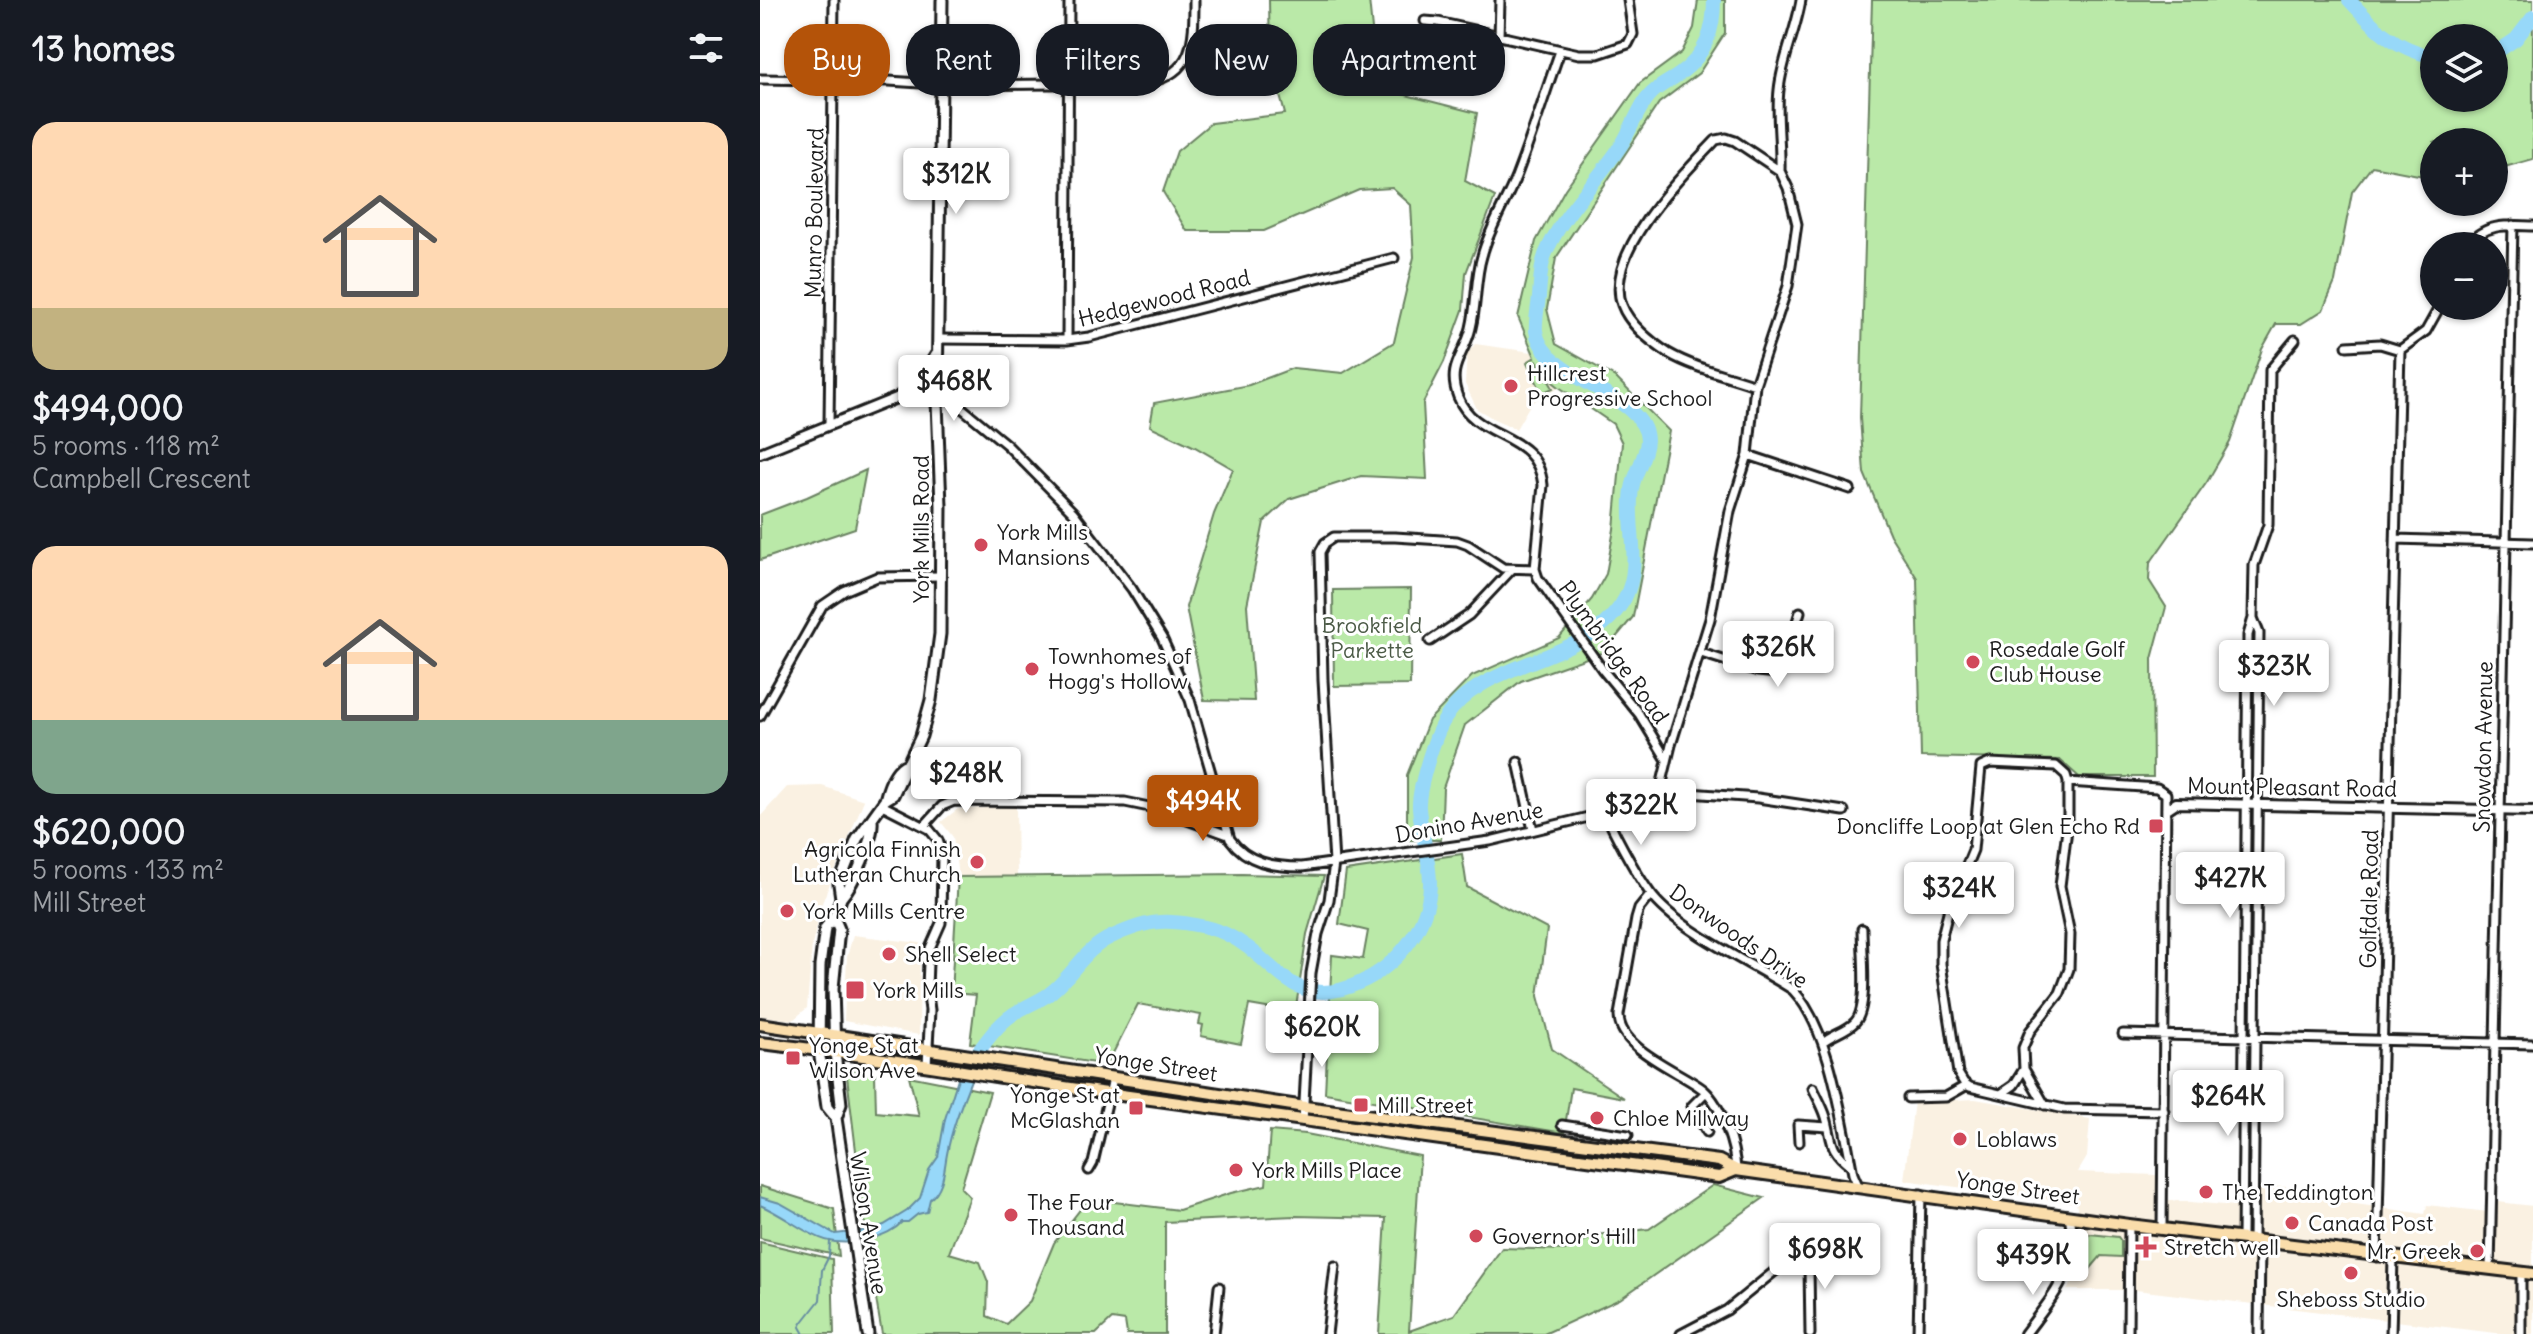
<!DOCTYPE html>
<meta charset="utf-8">
<style>
body{margin:0;font-family:Delius,sans-serif;background:#20242c;color:#f1f3f6;height:100vh;display:flex;flex-direction:column;font-size:30px;white-space:nowrap}
*{box-sizing:border-box;margin:0}
p{font-size:26px;color:#9ea1a6}
.icon{flex:none;width:44px;height:44px;fill:none;stroke:currentColor;stroke-width:2;stroke-linecap:round;stroke-linejoin:round}
.map{position:relative;flex:1;overflow:hidden}
.details{display:flex;flex-direction:column;background:#171b24;width:760px}
.details>*{flex:none}
.hud{position:absolute;left:24px;top:24px;width:760px;height:72px;display:flex;gap:16px}
.fabs{position:absolute;left:1660px;top:24px;display:grid;gap:16px}
.fabs a{display:grid;place-items:center;width:88px;height:88px;border-radius:50%;background:#171b24;box-shadow:0 2px 6px #0004;font-size:40px}
.price{position:absolute;translate:-50% -68px;padding:0 18px;border-radius:8px;background:#fff;color:#222;font-size:26px;line-height:52px;filter:drop-shadow(0 2px 4px #0008)}
.price::after{content:'';position:absolute;left:50%;top:48px;width:24px;height:18px;margin-left:-12px;background:inherit;clip-path:polygon(0 0,100% 0,50% 100%)}
.price.selected{background:#b45309;color:#fff}
ul{padding:0;list-style:none}
li{display:grid;align-content:center;gap:16px;height:424px;padding:0 32px}
li span{display:grid;place-items:center;height:248px;border-radius:24px;color:#555}
li>.icon{margin-inline-start:auto}
span .icon{width:144px;height:144px;fill:#fffc;stroke-width:1}
li b{font-size:34px}
h2{display:flex;justify-content:space-between;align-items:center;height:96px;padding:0 32px;font-size:34px}
.chip{padding:0 28px;border-radius:32px;background:#171b24;box-shadow:0 2px 6px #0004;font-size:28px;line-height:72px}
.chip.selected{background:#b45309;color:#fff}
main{display:flex;flex:1;min-height:0}
.map>svg:first-child{display:block}
.built{fill:#faf1e2}
.green{fill:#bae9a8;stroke:#6b8262;stroke-width:2;fill-rule:evenodd}
.water{fill:#97d8f9;stroke:#668da1;stroke-width:2}
.lines{fill:none;stroke-linecap:round;stroke-linejoin:round}
.stream{stroke:#668da1;stroke-width:2}
.river{stroke:#97d8f9;stroke-width:14}
.minor-casing{stroke:#1c1c1c;stroke-width:13}
.tertiary-casing{stroke:#1c1c1c;stroke-width:14}
.secondary-casing{stroke:#1c1c1c;stroke-width:15}
.primary-casing{stroke:#1c1c1c;stroke-width:16}
.minor{stroke:#fff;stroke-width:7}
.tertiary{stroke:#fff;stroke-width:8}
.secondary{stroke:#fff;stroke-width:9}
.primary{stroke:#faddab;stroke-width:10}
.poi-dot{fill:#d1495b;stroke:#fff;stroke-width:3}
.labels{text-anchor:middle;stroke-width:6;stroke-linejoin:round;paint-order:stroke}
.street-label{font-size:22px;fill:#1c1c1c;stroke:#fff}
.poi-label{font-size:22px;fill:#1c1c1c;stroke:#fff;text-anchor:start}
.park-label{font-size:22px;fill:#4b5a46;stroke:#fff}
</style>
<main>
<section class="details">
<h2>13 homes<svg class="icon" aria-label="filters" viewBox="0 0 24 24"><path d="M4 7h16M4 17h16"/><circle cx="9" cy="7" r="2"/><circle cx="15" cy="17" r="2"/></svg></h2>
<ul>
<li><span style="background:linear-gradient(#ffd9b3 75%,#c2b280 0)"><svg class="icon" aria-label="home" viewBox="0 0 24 24"><path d="M3 11l9-7 9 7M6 9v11h12V9"/></svg></span><div><b>$494,000</b><p>5 rooms · 118 m²</p><p>Campbell Crescent</p></div></li>
<li><span style="background:linear-gradient(#ffd9b3 70%,#7fa58c 0)"><svg class="icon" aria-label="home" viewBox="0 0 24 24"><path d="M3 11l9-7 9 7M6 9v11h12V9"/></svg></span><div><b>$620,000</b><p>5 rooms · 133 m²</p><p>Mill Street</p></div></li>
</ul>
</section>
<div class="map">
<svg width="1773" height="1334" viewBox="0 0 1773 1334">
<rect width="100%" height="100%" fill="#fff"/>
<filter id="ink" filterUnits="userSpaceOnUse"><feTurbulence type="fractalNoise" baseFrequency=".0125" numOctaves="2"/><feDisplacementMap in="SourceGraphic" scale="16" xChannelSelector="R" yChannelSelector="G"/><feConvolveMatrix kernelMatrix="1 2 1 2 8 2 1 2 1" color-interpolation-filters="sRGB"/></filter>
<g filter="url(#ink)">
<path class="built" d="M 715,344 L 772,352 L 788,378 L 799,387 L 771,403 L 756,429 L 734,419 L 717,409 L 705,384 L 707,354 Z
M 62,786 L 104,800 L 62,903 L 52,945 L 47,1008 L 33,1020 L 0,1016 L 0,817 L 27,787 Z
M 256,807 L 257,877 L 198,877 L 193,837 L 181,822 L 198,809 Z
M 93,935 L 160,943 L 159,1035 L 84,1021 L 87,957 Z
M 1215,1099 L 1330,1119 L 1327,1157 L 1318,1172 L 1396,1175 L 1398,1199 L 1497,1208 L 1500,1186 L 1561,1188 L 1561,1199 L 1665,1214 L 1667,1205 L 1737,1213 L 1738,1202 L 1773,1206 L 1773,1334 L 1744,1334 L 1376,1290 L 1307,1290 L 1318,1275 L 1324,1241 L 1316,1203 L 1144,1180 L 1154,1102 Z"/>
<path class="green" d="M 509,0 L 609,0 L 618,88 L 717,113 L 705,181 L 735,197 L 706,273 L 703,310 L 684,362 L 663,403 L 667,479 L 601,476 L 529,499 L 504,522 L 487,605 L 494,701 L 444,700 L 426,607 L 454,514 L 473,469 L 435,447 L 390,426 L 394,403 L 489,385 L 533,368 L 583,373 L 634,342 L 654,257 L 651,205 L 632,188 L 599,190 L 504,231 L 427,231 L 403,192 L 417,151 L 451,123 L 525,114 L 510,59 Z
M 938,0 L 965,0 L 965,33 L 939,73 L 899,103 L 796,258 L 787,309 L 796,344 L 855,377 L 909,431 L 873,617 L 844,652 L 761,681 L 705,725 L 683,788 L 681,840 L 647,840 L 647,775 L 669,720 L 712,676 L 799,638 L 832,599 L 846,574 L 854,529 L 862,443 L 853,424 L 799,387 L 788,378 L 776,359 L 793,388 L 782,393 L 767,362 L 775,357 L 758,317 L 776,241 L 805,189 L 880,83 L 922,52 L 934,28 Z
M 1112,0 L 1773,0 L 1773,159 L 1734,170 L 1734,142 L 1674,142 L 1674,178 L 1612,166 L 1592,192 L 1575,282 L 1563,310 L 1541,324 L 1516,324 L 1502,349 L 1470,442 L 1447,482 L 1390,563 L 1389,580 L 1406,607 L 1392,659 L 1393,777 L 1319,777 L 1300,760 L 1161,757 L 1157,578 L 1130,535 L 1104,473 L 1100,418 ZM 1674,38 L 1734,38 L 1734,98 L 1674,98 Z
M 106,470 L 95,528 L 0,560 L 0,515 L 47,497 Z
M 651,589 L 650,685 L 574,686 L 573,590 Z
M 702,854 L 707,887 L 787,929 L 778,996 L 792,1049 L 864,1098 L 811,1088 L 804,1133 L 565,1093 L 572,955 L 603,959 L 608,931 L 579,924 L 586,871 Z
M 482,874 L 564,876 L 547,934 L 536,1007 L 524,1011 L 489,1005 L 481,1044 L 441,1036 L 443,1025 L 439,1024 L 441,1015 L 378,1004 L 347,1065 L 210,1043 L 216,995 L 191,993 L 198,877 Z
M 86,1068 L 115,1074 L 116,1112 L 159,1116 L 149,1076 L 230,1092 L 201,1188 L 210,1197 L 189,1253 L 220,1262 L 228,1282 L 227,1316 L 246,1324 L 270,1301 L 294,1243 L 326,1202 L 338,1200 L 419,1210 L 471,1193 L 506,1185 L 510,1131 L 546,1134 L 660,1156 L 649,1331 L 694,1315 L 742,1248 L 807,1250 L 836,1235 L 889,1229 L 953,1185 L 1004,1198 L 860,1299 L 784,1334 L 619,1334 L 626,1218 L 535,1216 L 405,1222 L 405,1334 L 367,1334 L 365,1321 L 352,1319 L 336,1334 L 122,1334 L 109,1258 Z
M 0,1186 L 74,1209 L 79,1256 L 0,1238 Z
M 1330,1234 L 1358,1237 L 1361,1241 L 1361,1257 L 1341,1256 L 1326,1274 L 1318,1275 L 1324,1241 Z
M 0,1242 L 72,1259 L 74,1334 L 0,1334 Z"/>
<path class="water" d="M 223,1046 C 212,1082 194,1116 187,1154 C 184,1169 184,1189 170,1199 L 167,1212 L 158,1214 L 148,1222 L 142,1222 C 133,1232 122,1235 110,1239 C 58,1253 43,1224 0,1205 L 0,1197 L 20,1203 L 75,1234 L 109,1230 L 124,1225 L 147,1211 L 160,1198 L 169,1170 L 178,1157 L 185,1119 L 201,1069 L 206,1057 Z"/>
<g class="lines">
<path class="stream" d="M 44,1334 L 40,1327 L 42,1323 L 60,1300 L 62,1270 L 69,1256 L 70,1241"/>
<path class="river" d="M 1589,0 C 1616,29 1634,48 1674,57
M 1734,54 L 1756,39 L 1773,17
M 213,1059 C 224,1044 236,1026 252,1015 C 263,1007 278,1002 289,994 C 312,977 324,949 351,937 C 364,931 385,923 400,922 C 418,921 449,926 466,934 C 517,958 531,1014 599,983 C 637,966 669,927 670,884 C 670,859 661,833 659,808 C 658,789 674,736 685,719 C 721,658 830,664 865,598 C 883,564 866,525 872,489 C 874,473 887,456 887,440 C 886,394 784,381 776,331 C 775,321 778,307 779,297 C 780,284 780,268 785,255 C 802,213 838,181 862,144 C 872,128 879,105 892,93 C 900,85 912,80 921,73 C 946,54 954,31 954,0"/>
<defs>
<path id="minor" d="M 665,21 L 678,22 L 819,54 L 838,54 L 868,44 L 873,34 L 868,0
M 739,37 L 740,0
M 800,51 C 785,93 772,136 756,177 C 745,204 729,229 722,256 C 715,279 717,304 711,328 C 705,355 686,366 698,397 C 716,442 777,429 783,485 L 775,569 L 778,578 L 842,669 L 879,714 L 907,760
M 0,79 L 129,81 L 191,85 L 387,83 C 434,73 434,41 434,0
M 1020,171 C 1021,144 1016,117 1019,90 C 1022,59 1036,31 1041,0
M 1708,246 C 1722,223 1749,225 1773,226
M 178,339 L 307,340 L 329,337 L 634,258
M 307,340 L 309,0
M 1587,346 L 1620,344 L 1640,350
M 1640,350 L 1666,331 L 1680,306
M 177,396 L 191,399 L 247,445 L 313,512 L 372,589 L 402,638 L 430,700 L 470,839 C 487,863 514,867 542,867 L 730,841 L 845,813 L 915,792 L 998,798 L 1084,811
M 69,425 L 74,0
M 988,455 L 1090,489
M 1636,539 L 1773,543
M 670,641 L 709,615 L 752,569
M 941,653 L 998,671 L 1017,673 L 1022,669 L 1040,612
M 0,716 L 62,606 L 84,591 L 117,577 L 180,576
M 758,762 L 773,830
M 1308,782 L 1306,775 L 1296,766 L 1230,763 L 1221,767 L 1213,850 L 1189,908 L 1181,940 L 1181,964 L 1198,1073 L 1204,1083 L 1210,1087 L 1304,1109 L 1404,1111
M 1308,782 L 1397,788 L 1406,794 L 1402,1229
M 899,795 L 911,745 L 950,619 L 970,511 L 988,455 L 995,385 L 1028,286 L 1037,224 L 1028,188 L 1020,171 L 975,141 L 966,138 L 956,140 C 923,174 843,253 862,305 C 869,324 891,342 908,353 C 934,368 966,375 995,385
M 122,805 L 169,829 L 178,840 L 182,852 L 181,923 L 170,948 L 168,962 L 167,988 L 170,1010 L 167,1065
M 845,813 C 858,840 873,869 890,893 C 918,931 992,963 1033,990 C 1070,1029 1082,1120 1093,1174 L 1099,1188
M 164,826 L 182,806 L 194,801 L 365,802 L 394,808 L 468,835
M 891,894 L 879,909 L 876,919 L 859,1015 C 858,1049 920,1071 944,1090 C 962,1106 975,1147 976,1170
M 1363,1034 L 1773,1044
M 1063,1042 C 1072,1034 1087,1031 1095,1022 C 1109,1008 1102,950 1102,929
M 1053,1088 C 1057,1097 1063,1107 1066,1117 C 1073,1141 1068,1149 1091,1166
M 946,1092 L 932,1106 L 947,1132
M 1241,1094 L 1254,1085 L 1264,1069
M 1148,1098 L 1186,1097 L 1207,1085
M 1285,1105 L 1264,1069 L 1263,1048 L 1270,1031 L 1300,993 L 1309,969 L 1310,934 L 1300,886 L 1308,821 L 1308,782
M 543,1121 L 551,973 L 558,934 L 569,900 L 574,863 L 563,680 L 560,552 L 565,543 L 574,537 L 635,537 L 697,541 L 708,545 L 743,568 L 775,569
M 802,1125 L 868,1135
M 1039,1142 L 1038,1125 L 1068,1127
M 329,1170 L 333,1163 L 353,1078
M 1482,1239 L 1488,635 L 1493,618 L 1494,565 L 1508,525 L 1510,370 L 1535,340
M 1493,1241 L 1499,633 L 1493,618
M 1617,1257 L 1640,350
M 1730,1269 L 1753,225
M 454,1334 L 459,1287
M 567,1334 L 575,1266
M 921,1334 L 967,1310 L 1037,1253 L 1046,1255 L 1049,1267 L 1050,1334
M 1158,1334 L 1161,1194
M 1368,1334 L 1369,1225
M 1499,1334 L 1500,1242
M 1631,1334 L 1633,1259
M 1761,1334 L 1761,1273"/>
<path id="tertiary" d="M 0,453 L 139,397
M 1407,809 L 1416,803 L 1773,811
M 1265,1334 C 1296,1292 1317,1272 1310,1216"/>
<path id="secondary" d="M 150,392 L 160,390 L 177,396
M 139,397 L 162,377 L 176,355
M 125,800 C 128,788 135,768 147,764
M 81,898 C 94,883 114,840 112,820
M 74,917 L 79,929 L 73,988 L 75,1052 L 81,1104 L 76,1118 L 108,1334
M 76,1118 L 67,1107 L 59,1050 L 60,966 L 65,928 L 74,917 L 78,908 L 81,898 L 79,884 L 97,839 L 125,800 L 133,795 L 161,736 L 171,700 L 180,634 L 181,506 L 177,402 L 182,0"/>
<path id="primary" d="M 0,1024 L 545,1107 L 959,1161 L 976,1170 L 1369,1225 L 1773,1274
M 0,1043 C 117,1055 232,1077 347,1093 C 551,1122 755,1149 959,1177 L 976,1170"/>
</defs>
<use href="#minor" class="minor-casing"/>
<use href="#tertiary" class="tertiary-casing"/>
<use href="#secondary" class="secondary-casing"/>
<use href="#primary" class="primary-casing"/>
<use href="#minor" class="minor"/>
<use href="#tertiary" class="tertiary"/>
<use href="#secondary" class="secondary"/>
<use href="#primary" class="primary"/>
</g>
</g>
<g class="poi-dot">
<circle cx="751" cy="386" r="8"/>
<circle cx="221" cy="545" r="8"/>
<circle cx="1213" cy="662" r="8"/>
<circle cx="272" cy="669" r="8"/>
<rect x="1388" y="818" width="16" height="16" rx="4"/>
<circle cx="217" cy="862" r="8"/>
<circle cx="27" cy="911" r="8"/>
<circle cx="129" cy="954" r="8"/>
<rect x="85" y="980" width="20" height="20" rx="4"/>
<rect x="25" y="1050" width="16" height="16" rx="4"/>
<rect x="593" y="1097" width="16" height="16" rx="4"/>
<rect x="368" y="1100" width="16" height="16" rx="4"/>
<circle cx="837" cy="1118" r="8"/>
<circle cx="1200" cy="1139" r="8"/>
<circle cx="476" cy="1170" r="8"/>
<circle cx="1446" cy="1192" r="8"/>
<circle cx="251" cy="1215" r="8"/>
<circle cx="1532" cy="1223" r="8"/>
<circle cx="716" cy="1236" r="8"/>
<path d="M1382 1235h8v8h8v8h-8v8h-8v-8h-8v-8h8z"/>
<circle cx="1717" cy="1251" r="8"/>
<circle cx="1591" cy="1273" r="8"/>
</g>
<g class="labels">
<g class="street-label">
<text transform="translate(54 213) rotate(-89)" y="8">Munro Boulevard</text>
<text transform="translate(404 298) rotate(-14)" y="8">Hedgewood Road</text>
<text transform="translate(161 529) rotate(-90)" y="8">York Mills Road</text>
<text transform="translate(854 652) rotate(54)" y="8">Plymbridge Road</text>
<text transform="translate(1723 747) rotate(-89)" y="8">Snowdon Avenue</text>
<text transform="translate(1532 787) rotate(1)" y="8">Mount Pleasant Road</text>
<text transform="translate(709 822) rotate(-10)" y="8">Donino Avenue</text>
<text transform="translate(1609 899) rotate(-89)" y="8">Golfdale Road</text>
<text transform="translate(979 936) rotate(35)" y="8">Donwoods Drive</text>
<text transform="translate(396 1064) rotate(9)" y="8">Yonge Street</text>
<text transform="translate(1258 1188) rotate(8)" y="8">Yonge Street</text>
<text transform="translate(109 1223) rotate(81)" y="8">Wilson Avenue</text>
</g>
<g class="poi-label">
<text x="767" y="381">Hillcrest<tspan x="767" dy="25">Progressive School</tspan></text>
<text x="237" y="540">York Mills<tspan x="237" dy="25">Mansions</tspan></text>
<text x="1229" y="657">Rosedale Golf<tspan x="1229" dy="25">Club House</tspan></text>
<text x="288" y="664">Townhomes of<tspan x="288" dy="25">Hogg's Hollow</tspan></text>
<text x="1380" y="834" text-anchor="end">Doncliffe Loop at Glen Echo Rd</text>
<text x="201" y="857" text-anchor="end">Agricola Finnish<tspan x="201" dy="25">Lutheran Church</tspan></text>
<text x="43" y="919">York Mills Centre</text>
<text x="145" y="962">Shell Select</text>
<text x="113" y="998">York Mills</text>
<text x="49" y="1053">Yonge St at<tspan x="49" dy="25">Wilson Ave</tspan></text>
<text x="360" y="1103" text-anchor="end">Yonge St at<tspan x="360" dy="25">McGlashan</tspan></text>
<text x="617" y="1113">Mill Street</text>
<text x="853" y="1126">Chloe Millway</text>
<text x="1216" y="1147">Loblaws</text>
<text x="492" y="1178">York Mills Place</text>
<text x="1462" y="1200">The Teddington</text>
<text x="267" y="1210">The Four<tspan x="267" dy="25">Thousand</tspan></text>
<text x="1548" y="1231">Canada Post</text>
<text x="732" y="1244">Governor's Hill</text>
<text x="1404" y="1255">Stretch well</text>
<text x="1701" y="1259" text-anchor="end">Mr. Greek</text>
<text x="1591" y="1307" text-anchor="middle">Sheboss Studio</text>
</g>
<g class="park-label">
<text x="612" y="633">Brookfield<tspan x="612" dy="25">Parkette</tspan></text>
</g>
</g>
</svg>
<div class="fabs">
<a><svg class="icon" aria-label="layers" viewBox="0 0 24 24"><path d="M12 4l9 5-9 5-9-5zM3 14l9 5 9-5"/></svg></a>
<a>+</a>
<a>−</a>
</div>
<b class="price" style="left:196px;top:216px">$312K</b>
<b class="price" style="left:194px;top:423px">$468K</b>
<b class="price" style="left:1018px;top:689px">$326K</b>
<b class="price" style="left:1514px;top:708px">$323K</b>
<b class="price" style="left:206px;top:815px">$248K</b>
<b class="price selected" style="left:443px;top:843px">$494K</b>
<b class="price" style="left:881px;top:847px">$322K</b>
<b class="price" style="left:1470px;top:920px">$427K</b>
<b class="price" style="left:1199px;top:930px">$324K</b>
<b class="price" style="left:562px;top:1069px">$620K</b>
<b class="price" style="left:1468px;top:1138px">$264K</b>
<b class="price" style="left:1065px;top:1291px">$698K</b>
<b class="price" style="left:1273px;top:1297px">$439K</b>
<div class="hud">
<a class="chip selected">Buy</a>
<a class="chip">Rent</a>
<a class="chip">Filters</a>
<a class="chip">New</a>
<a class="chip">Apartment</a>
</div>
</div>
</main>
